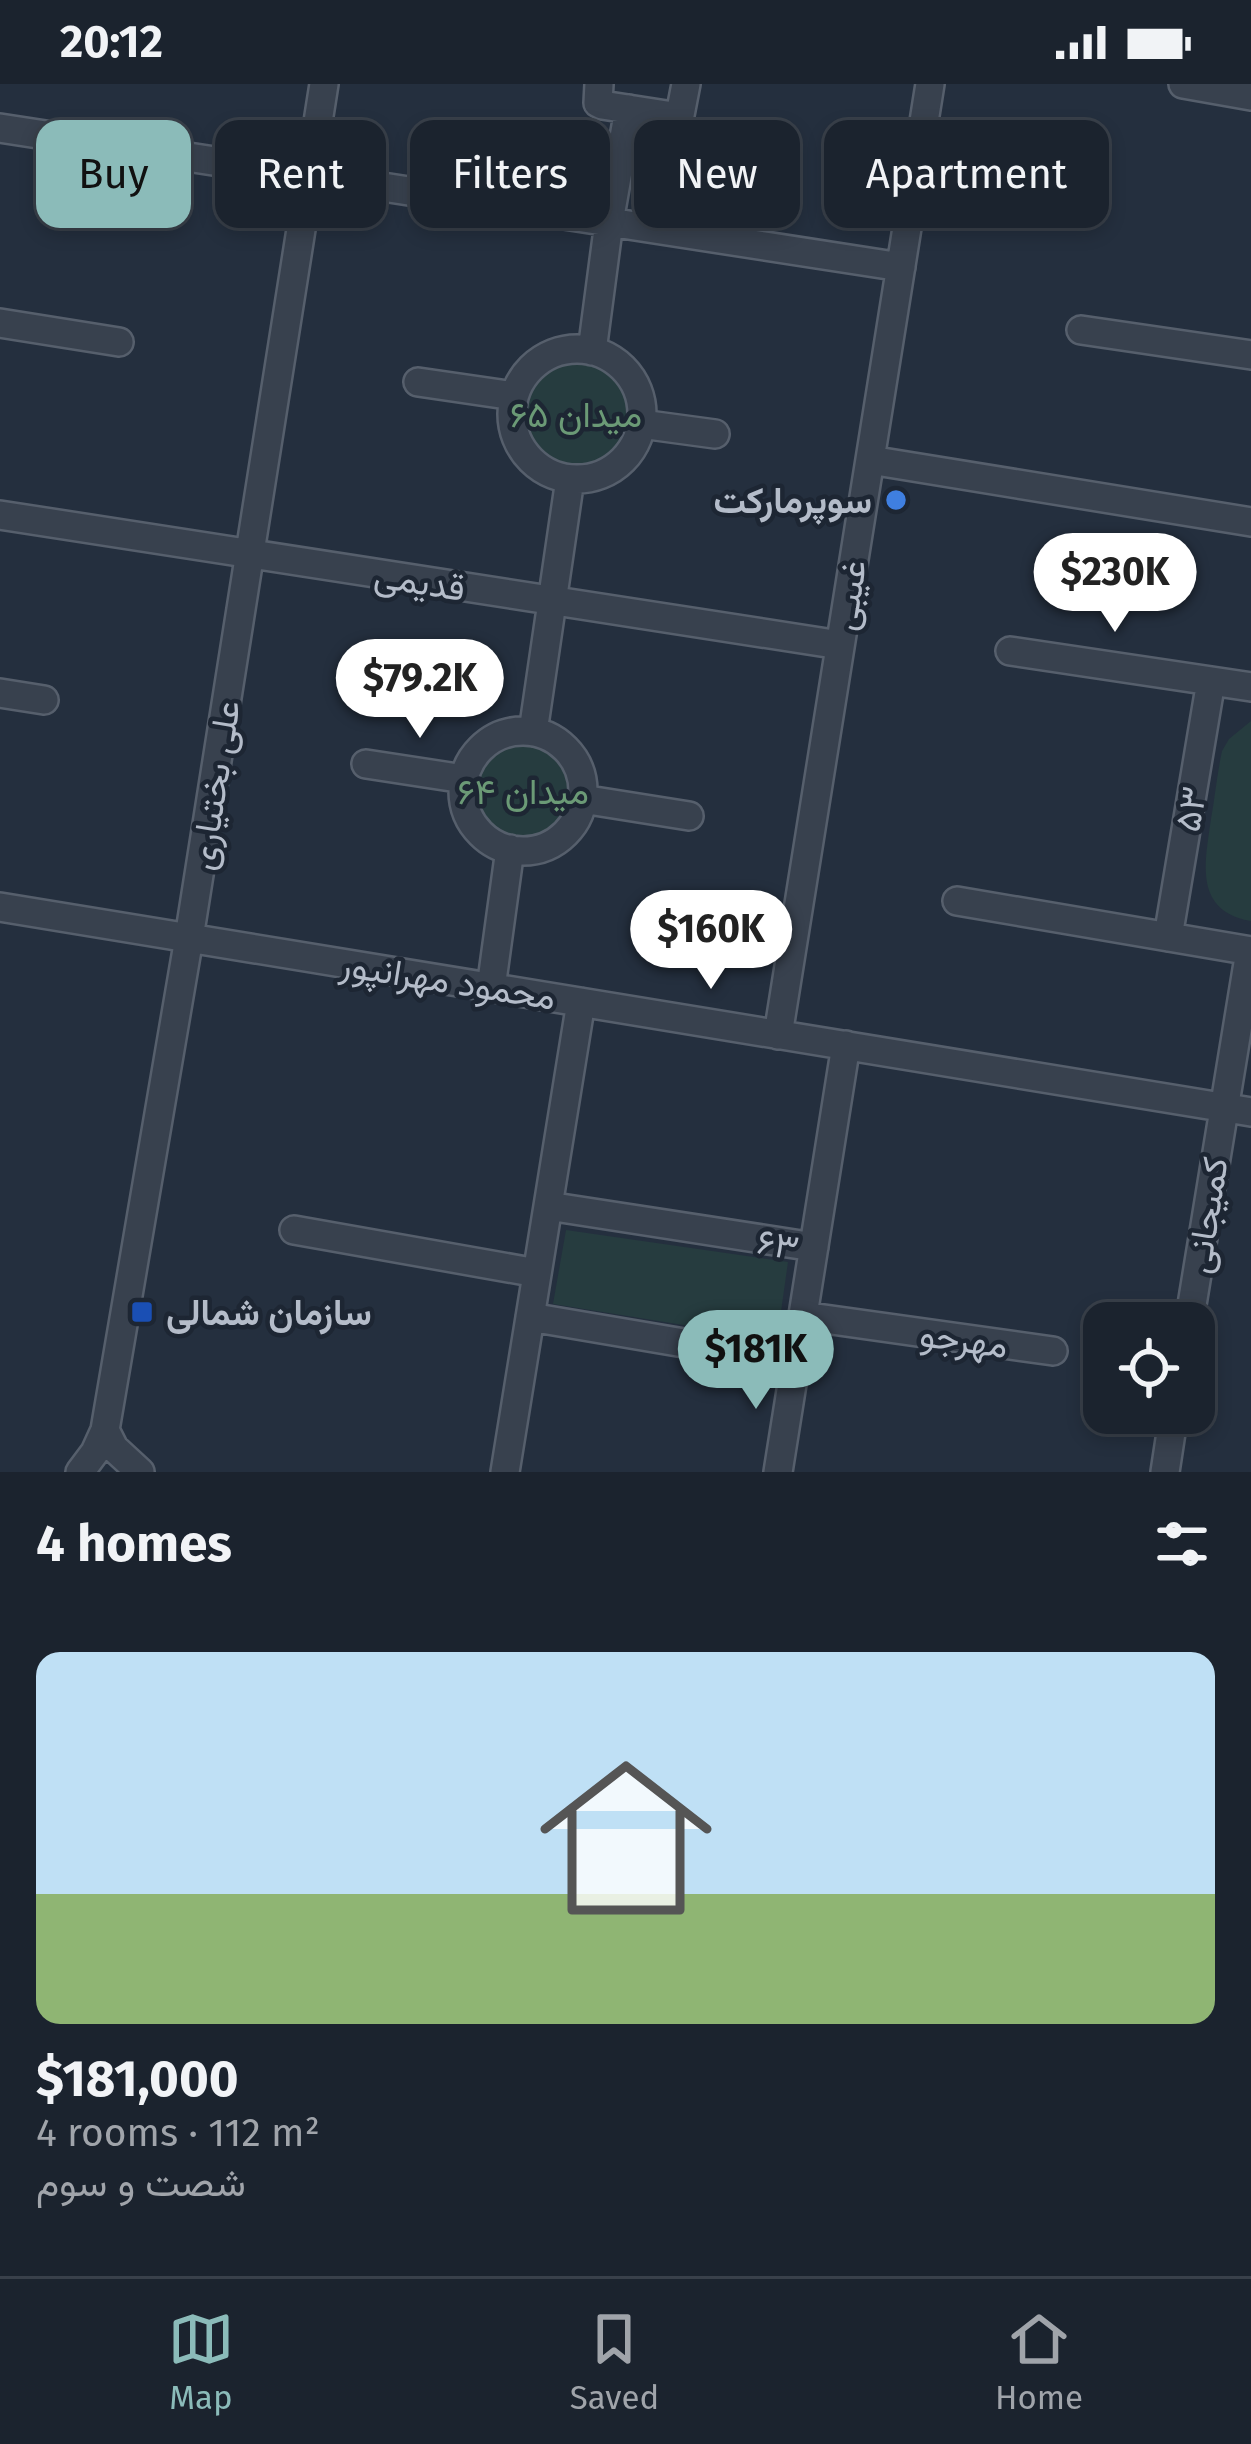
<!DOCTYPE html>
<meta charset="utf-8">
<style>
body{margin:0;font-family:"Fira Sans",Vazirmatn,sans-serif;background:#282f3a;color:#f1f3f6;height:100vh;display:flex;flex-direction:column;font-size:45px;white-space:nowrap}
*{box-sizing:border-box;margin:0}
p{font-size:39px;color:#a0a4aa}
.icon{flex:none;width:66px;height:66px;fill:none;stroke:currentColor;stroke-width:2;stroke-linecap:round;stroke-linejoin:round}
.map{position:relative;height:1388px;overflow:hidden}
.sheet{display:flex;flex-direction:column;background:#1b232e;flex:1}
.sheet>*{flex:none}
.hud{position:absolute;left:36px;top:36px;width:1179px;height:108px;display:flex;gap:24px}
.controls{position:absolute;left:1083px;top:1218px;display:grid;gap:24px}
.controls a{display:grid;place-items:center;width:132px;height:132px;border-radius:24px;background:#1b232e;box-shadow:0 6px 18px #0003,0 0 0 3px #39404a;font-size:60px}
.price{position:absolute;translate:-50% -102px;padding:0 27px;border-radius:42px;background:#fff;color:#222;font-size:39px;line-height:78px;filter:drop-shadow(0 3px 6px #0008)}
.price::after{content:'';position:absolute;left:50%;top:72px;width:36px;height:27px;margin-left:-18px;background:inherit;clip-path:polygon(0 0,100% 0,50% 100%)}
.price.active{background:#8bbbb9;color:#111}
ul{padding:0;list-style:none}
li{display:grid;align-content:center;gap:24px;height:636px;padding:0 36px}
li+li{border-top:3px solid #39404a}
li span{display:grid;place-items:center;height:372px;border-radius:24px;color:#555}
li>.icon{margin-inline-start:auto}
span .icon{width:216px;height:216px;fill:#fffc;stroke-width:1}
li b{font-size:51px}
h2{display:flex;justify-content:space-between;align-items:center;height:144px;padding:0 36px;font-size:51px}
.chip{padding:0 42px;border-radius:24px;background:#1b232e;box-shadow:0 6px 18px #0003,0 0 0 3px #39404a;font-size:42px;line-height:108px}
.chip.active{background:#8bbbb9;color:#111}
.status{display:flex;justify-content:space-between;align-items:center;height:84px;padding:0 60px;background:#1b232e;direction:ltr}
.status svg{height:33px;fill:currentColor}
.dock{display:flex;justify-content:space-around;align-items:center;height:168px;border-top:3px solid #39404a;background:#1b232e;font-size:33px;color:#a0a4aa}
.dock a{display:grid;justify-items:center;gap:6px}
.dock .active{color:#8bbbb9}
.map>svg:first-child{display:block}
.green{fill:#263c3f}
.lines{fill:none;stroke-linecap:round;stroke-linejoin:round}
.street-casing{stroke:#565f6c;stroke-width:32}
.street{stroke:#38414e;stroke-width:27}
.shop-dot{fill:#3f7fe0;stroke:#1d2633;stroke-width:4.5}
.transit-dot{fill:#1a4fb4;stroke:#1d2633;stroke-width:4.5}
.labels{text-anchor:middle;stroke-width:9;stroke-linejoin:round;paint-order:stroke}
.park-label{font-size:36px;fill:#6b9a76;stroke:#1d2633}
.poi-label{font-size:36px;font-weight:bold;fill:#b4bcc9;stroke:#1d2633;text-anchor:end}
.street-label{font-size:36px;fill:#b4bcc9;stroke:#1d2633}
</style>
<div class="status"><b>20:12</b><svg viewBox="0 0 49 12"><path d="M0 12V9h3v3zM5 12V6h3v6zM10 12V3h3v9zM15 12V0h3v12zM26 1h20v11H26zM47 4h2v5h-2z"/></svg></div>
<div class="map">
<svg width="1251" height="1388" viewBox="0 0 1251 1388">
<rect width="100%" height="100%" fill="#242f3e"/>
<path class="green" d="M517 330a58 58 0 1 1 116 0a58 58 0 1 1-116 0Z
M 1251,637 L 1251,837 C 1193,827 1205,778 1211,735 C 1215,713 1217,690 1222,667 L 1229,655 Z
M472 707a51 51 0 1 1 102 0a51 51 0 1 1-102 0Z
M 566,1146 L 788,1178 L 777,1256 L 553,1220 Z"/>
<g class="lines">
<defs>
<path id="street" d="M 599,0 L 598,19 L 602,21 L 673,32 L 680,31 L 686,0
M 1183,0 L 1251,12
M 0,44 L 901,183
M 0,239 L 119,258
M 1081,246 L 1251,271
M512 330a65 65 0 1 1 130 0a65 65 0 1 1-130 0Z
M 592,267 L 609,138 L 629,25
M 418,298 L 514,312
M 641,340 L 715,350
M 870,376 L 1251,438
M 0,431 L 840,561
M 1010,567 L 1251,603
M 0,609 L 44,616
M463 707a60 60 0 1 1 120 0a60 60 0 1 1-120 0Z
M 533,648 L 570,395
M 366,680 L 464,695
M 582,715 L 689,732
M 957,817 L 1251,867
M 0,823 L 1251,1028
M 1168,853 L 1211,597
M 491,904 L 510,765
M 778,951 L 930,0
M 548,1122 L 814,1163
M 294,1146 L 537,1189
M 803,1232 L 1053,1267
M 530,1233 L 796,1278
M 1189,1239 L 1250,867
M 105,1346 L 114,1364 L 140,1388
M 80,1388 L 95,1368 L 105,1346 L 189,854 L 324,0
M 505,1388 L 581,918
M 778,1388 L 846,961
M 1165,1388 L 1174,1329"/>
</defs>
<use href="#street" class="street-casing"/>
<use href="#street" class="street"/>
</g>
<circle class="shop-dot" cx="896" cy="416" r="12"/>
<rect class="transit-dot" x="130" y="1216" width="24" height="24" rx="6"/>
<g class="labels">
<g class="park-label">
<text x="576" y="343">میدان ۶۵</text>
<text x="523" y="720">میدان ۶۴</text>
</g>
<g class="poi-label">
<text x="872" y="429">سوپرمارکت</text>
<text x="166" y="1241" text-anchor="start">سازمان شمالی</text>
</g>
<g class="street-label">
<text transform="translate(420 497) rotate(9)" y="13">قدیمی</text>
<text transform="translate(848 511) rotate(-81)" y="13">غیبی</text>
<text transform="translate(214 701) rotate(-81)" y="13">علی بختیاری</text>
<text transform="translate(1190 725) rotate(-81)" y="13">۵۳</text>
<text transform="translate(448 896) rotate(9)" y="13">محمود مهرانپور</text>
<text transform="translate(1206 1131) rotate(-81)" y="13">کمیجانی</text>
<text transform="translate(778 1160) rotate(12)" y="13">۶۳</text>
<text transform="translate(964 1255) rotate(8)" y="13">مهرجو</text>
</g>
</g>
</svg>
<div class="controls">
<a><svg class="icon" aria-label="locate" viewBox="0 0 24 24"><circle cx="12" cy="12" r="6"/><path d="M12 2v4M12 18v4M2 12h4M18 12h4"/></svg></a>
</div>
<b class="price" style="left:1115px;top:551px">$230K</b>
<b class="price" style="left:420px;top:657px">$79.2K</b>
<b class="price" style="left:711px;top:908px">$160K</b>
<b class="price active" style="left:756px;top:1328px">$181K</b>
<div class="hud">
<a class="chip active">Buy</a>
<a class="chip">Rent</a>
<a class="chip">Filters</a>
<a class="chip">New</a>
<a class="chip">Apartment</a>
</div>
</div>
<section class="sheet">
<h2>4 homes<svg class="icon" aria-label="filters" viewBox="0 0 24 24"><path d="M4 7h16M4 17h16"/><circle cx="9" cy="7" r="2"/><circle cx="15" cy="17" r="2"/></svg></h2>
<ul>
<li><span style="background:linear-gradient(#bfe0f5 65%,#8fb573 0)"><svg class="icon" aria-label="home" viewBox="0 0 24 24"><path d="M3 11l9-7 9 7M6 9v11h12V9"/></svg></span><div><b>$181,000</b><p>4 rooms · 112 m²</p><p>شصت و سوم</p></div></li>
</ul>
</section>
<nav class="dock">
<a class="active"><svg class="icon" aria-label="map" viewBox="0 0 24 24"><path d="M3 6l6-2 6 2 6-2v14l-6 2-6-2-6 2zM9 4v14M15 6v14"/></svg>Map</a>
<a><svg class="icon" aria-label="saved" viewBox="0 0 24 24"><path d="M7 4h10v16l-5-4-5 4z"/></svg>Saved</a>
<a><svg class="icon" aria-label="home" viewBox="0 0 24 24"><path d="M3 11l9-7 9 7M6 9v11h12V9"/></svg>Home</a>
</nav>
